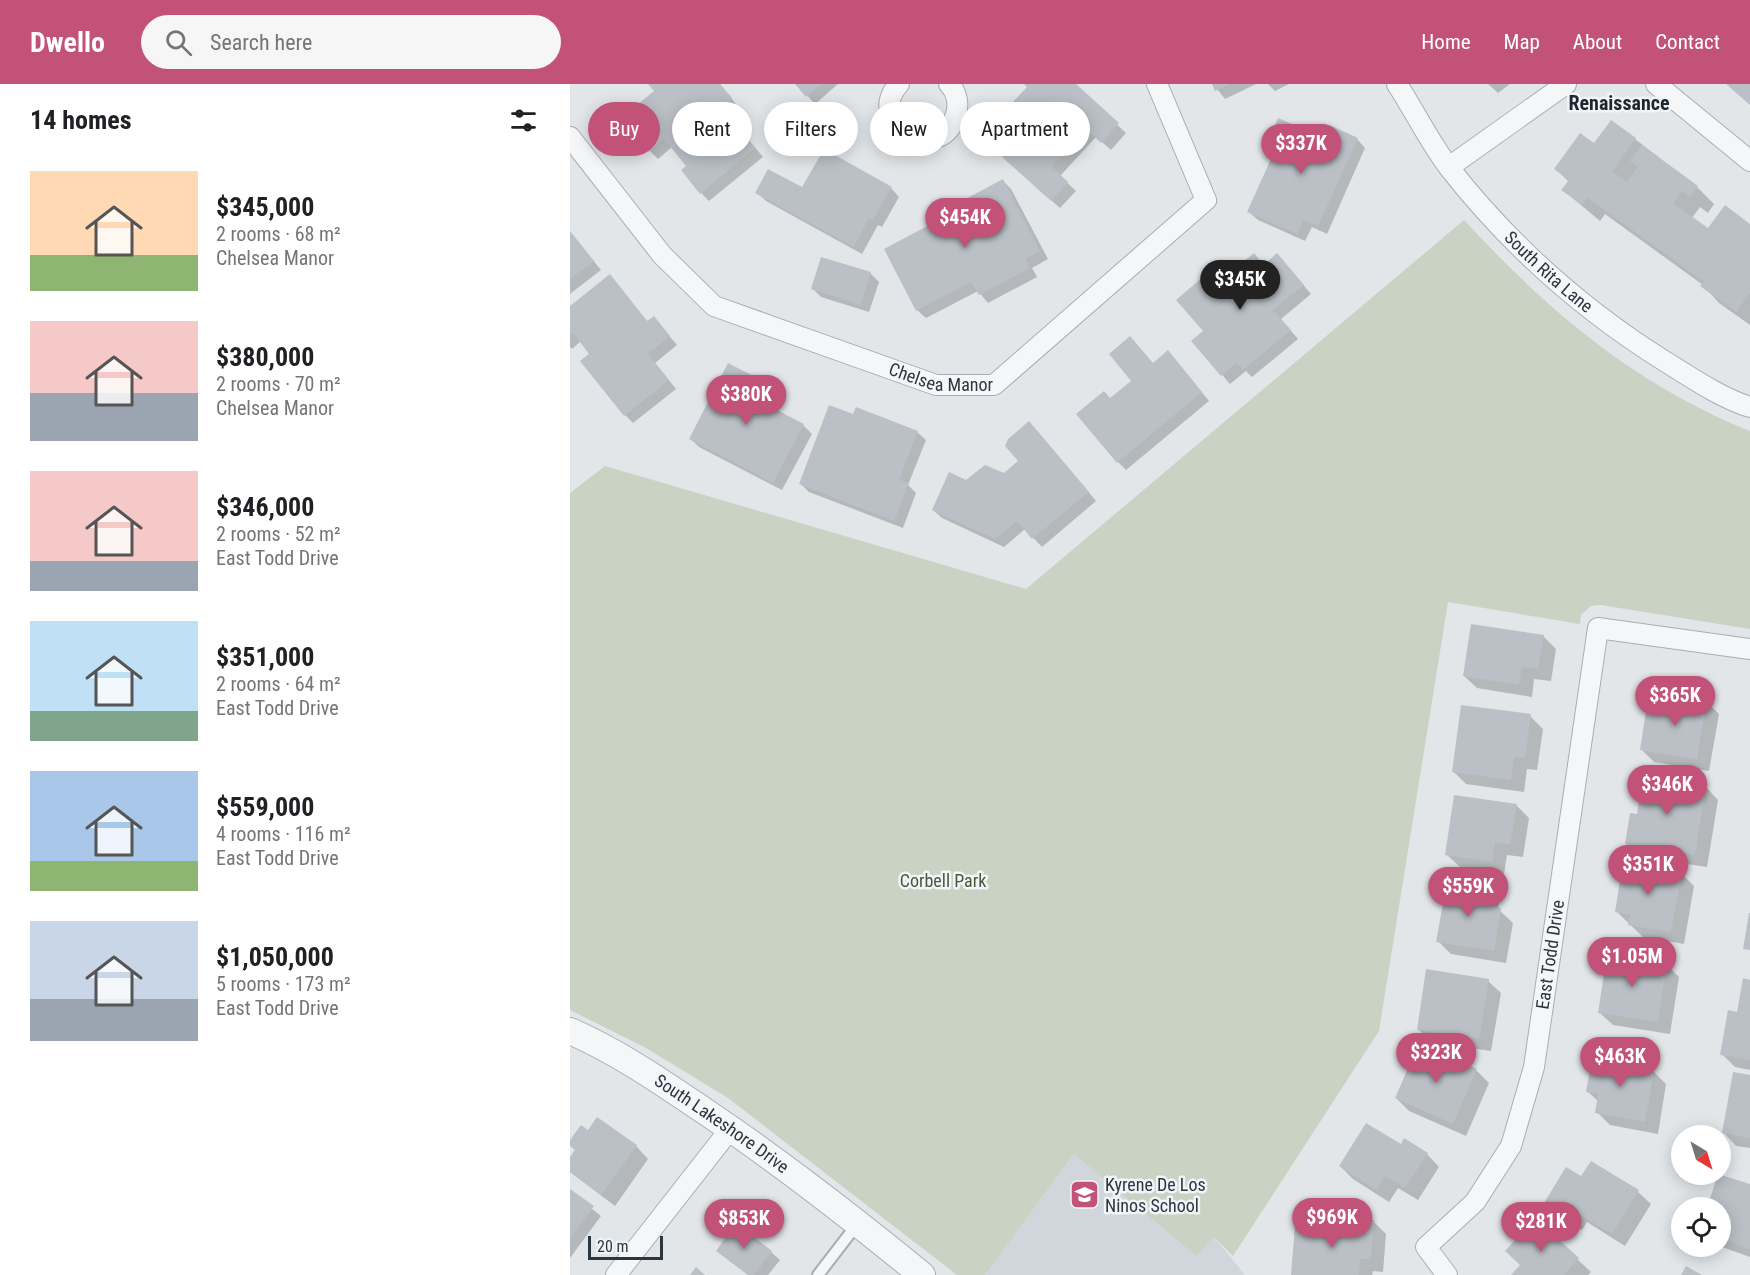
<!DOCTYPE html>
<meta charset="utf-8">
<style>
body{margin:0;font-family:"Roboto Condensed",sans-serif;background:#f6f6f6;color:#202124;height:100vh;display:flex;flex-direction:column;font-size:22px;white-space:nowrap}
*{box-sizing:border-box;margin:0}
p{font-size:20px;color:#757577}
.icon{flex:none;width:33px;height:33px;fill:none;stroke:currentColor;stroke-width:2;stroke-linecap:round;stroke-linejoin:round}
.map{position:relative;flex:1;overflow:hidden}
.panel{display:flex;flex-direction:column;background:#fff;width:570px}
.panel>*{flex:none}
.guide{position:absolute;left:18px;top:18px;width:570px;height:54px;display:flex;gap:12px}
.needle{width:39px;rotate:142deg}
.fabs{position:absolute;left:1101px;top:1041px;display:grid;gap:12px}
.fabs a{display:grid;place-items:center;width:60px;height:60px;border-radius:50%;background:#fff;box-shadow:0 3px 15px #0003;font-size:30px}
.scale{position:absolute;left:18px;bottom:15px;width:75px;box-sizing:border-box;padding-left:6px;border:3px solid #2b3640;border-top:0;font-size:16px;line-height:21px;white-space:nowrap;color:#2b3640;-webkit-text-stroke:4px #f1f5f7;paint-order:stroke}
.price{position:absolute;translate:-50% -51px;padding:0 14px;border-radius:21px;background:#c35278;color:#fff;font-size:20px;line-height:39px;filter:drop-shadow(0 2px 3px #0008)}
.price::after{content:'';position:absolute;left:50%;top:36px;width:18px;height:14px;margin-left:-9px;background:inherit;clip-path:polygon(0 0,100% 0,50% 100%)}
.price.active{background:#222;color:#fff}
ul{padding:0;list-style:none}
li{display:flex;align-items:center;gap:18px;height:150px;padding:0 30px}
li span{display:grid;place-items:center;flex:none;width:168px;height:120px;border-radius:0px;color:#555}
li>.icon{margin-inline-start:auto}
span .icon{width:72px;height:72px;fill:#fffc;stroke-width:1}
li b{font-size:26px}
h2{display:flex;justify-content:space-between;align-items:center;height:72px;padding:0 30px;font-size:26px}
.pill{padding:0 21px;border-radius:27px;background:#fff;box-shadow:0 3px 15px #0003;font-size:21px;line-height:54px}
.pill.active{background:#c35278;color:#fff}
header{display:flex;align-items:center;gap:36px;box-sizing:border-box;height:84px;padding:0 30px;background:#c35278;color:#fff}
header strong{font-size:28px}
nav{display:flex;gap:33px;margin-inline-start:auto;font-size:21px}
.search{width:420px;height:54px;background:#f6f6f6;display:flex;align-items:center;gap:15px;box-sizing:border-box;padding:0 21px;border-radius:33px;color:#757577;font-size:22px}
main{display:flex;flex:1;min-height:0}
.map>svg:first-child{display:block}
.built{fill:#d0d6db}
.green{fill:#cad2c4}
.shadow{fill:#0003}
.building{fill:#bac0c6}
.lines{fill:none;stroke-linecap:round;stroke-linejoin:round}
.service-casing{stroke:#a7aeb3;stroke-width:14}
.minor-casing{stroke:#a7aeb3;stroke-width:22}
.tertiary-casing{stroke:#a7aeb3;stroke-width:28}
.service{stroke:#f4f6f8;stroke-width:10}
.minor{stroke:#f4f6f8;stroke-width:20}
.tertiary{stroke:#f4f6f8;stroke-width:26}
.labels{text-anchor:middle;stroke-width:5;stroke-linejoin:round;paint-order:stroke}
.street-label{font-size:18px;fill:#2b3640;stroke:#f1f5f7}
.park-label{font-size:18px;fill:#465a3a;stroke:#f1f5f7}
.poi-label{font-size:18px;fill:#2b3640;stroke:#f1f5f7;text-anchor:start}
.neighbourhood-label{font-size:20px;font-weight:bold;fill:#1e2731;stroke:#f1f5f7}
</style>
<header>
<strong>Dwello</strong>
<div class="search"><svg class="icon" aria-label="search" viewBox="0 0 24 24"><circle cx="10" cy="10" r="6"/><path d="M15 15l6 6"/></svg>Search here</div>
<nav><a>Home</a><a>Map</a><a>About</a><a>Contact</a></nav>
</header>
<main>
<section class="panel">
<h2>14 homes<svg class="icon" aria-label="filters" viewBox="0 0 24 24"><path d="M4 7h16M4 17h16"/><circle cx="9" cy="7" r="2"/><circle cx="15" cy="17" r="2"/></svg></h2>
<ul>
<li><span style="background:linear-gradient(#ffd9b3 70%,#8fb573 0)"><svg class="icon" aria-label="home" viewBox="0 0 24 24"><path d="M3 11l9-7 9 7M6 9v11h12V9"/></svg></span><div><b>$345,000</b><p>2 rooms · 68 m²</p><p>Chelsea Manor</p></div></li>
<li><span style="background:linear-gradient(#f6c9c9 60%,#9aa5b1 0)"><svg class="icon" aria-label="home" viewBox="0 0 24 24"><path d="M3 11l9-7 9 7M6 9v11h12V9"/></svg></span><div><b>$380,000</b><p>2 rooms · 70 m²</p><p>Chelsea Manor</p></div></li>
<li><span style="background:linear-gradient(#f6c9c9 75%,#9aa5b1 0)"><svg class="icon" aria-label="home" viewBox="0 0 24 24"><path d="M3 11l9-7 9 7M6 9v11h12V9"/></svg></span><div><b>$346,000</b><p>2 rooms · 52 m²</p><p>East Todd Drive</p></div></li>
<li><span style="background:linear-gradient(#bfe0f5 75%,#7fa58c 0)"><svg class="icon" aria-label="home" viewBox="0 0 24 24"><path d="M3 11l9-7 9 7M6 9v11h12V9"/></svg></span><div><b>$351,000</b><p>2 rooms · 64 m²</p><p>East Todd Drive</p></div></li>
<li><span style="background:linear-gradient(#a9c7e8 75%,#8fb573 0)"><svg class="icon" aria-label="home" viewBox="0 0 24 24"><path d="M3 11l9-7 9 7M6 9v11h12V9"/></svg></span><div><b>$559,000</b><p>4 rooms · 116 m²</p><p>East Todd Drive</p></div></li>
<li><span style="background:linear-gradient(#c9d6e8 65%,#9aa5b1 0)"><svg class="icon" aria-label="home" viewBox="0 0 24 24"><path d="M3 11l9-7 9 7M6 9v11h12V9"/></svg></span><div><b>$1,050,000</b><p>5 rooms · 173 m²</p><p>East Todd Drive</p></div></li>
</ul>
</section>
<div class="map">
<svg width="1180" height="1191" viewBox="0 0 1180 1191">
<rect width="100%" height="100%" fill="#e2e6e9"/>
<path class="built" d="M 504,1070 L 626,1172 L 644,1153 L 675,1191 L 415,1191 Z"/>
<path class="green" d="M 894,136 C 978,227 1064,300 1180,347 L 1180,545 L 1031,521 L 1021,522 L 1011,531 L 1010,540 L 878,518 L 809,947 L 663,1172 L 644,1153 L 626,1172 L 504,1070 L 415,1191 L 387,1191 L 158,1014 L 76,964 L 0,926 L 0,409 L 35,382 L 456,505 Z"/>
<path class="shadow" d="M 80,0 L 150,0 L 169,24 L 159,32 L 193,73 L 139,117 L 131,109 L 118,82 L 102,63 L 88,75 L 80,67 L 86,8 Z
M 227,0 L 268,0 L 245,20 Z
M 456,0 L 503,0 L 556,49 L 541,66 L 526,53 L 490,92 L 506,107 L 490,124 L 442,81 L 443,33 L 459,3 Z
M 643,0 L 686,0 L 655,15 Z
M 698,0 L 719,0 L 705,7 Z
M 918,0 L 940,0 L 928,9 Z
M 787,55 L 795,64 L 757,150 L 742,143 L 735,157 L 688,136 L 679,128 L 707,67 L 699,59 Z
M 1065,55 L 1127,103 L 1144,120 L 1138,129 L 1130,123 L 1122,134 L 1138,146 L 1155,123 L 1180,141 L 1180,241 L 1149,219 L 1133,201 L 1035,130 L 1030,137 L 993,106 L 999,98 L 986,85 L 1024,61 Z
M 433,97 L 441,105 L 478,175 L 462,184 L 467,193 L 418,219 L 408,207 L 356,234 L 347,226 L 395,124 Z
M 321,104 L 329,113 L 312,143 L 308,141 L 292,170 L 196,117 L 187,108 Z
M 0,148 L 31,186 L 0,210 Z
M 715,180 L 741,210 L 711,235 L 728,255 L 682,293 L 676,287 L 660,300 L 623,257 L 635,248 L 641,188 L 651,198 L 694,182 Z
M 300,189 L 309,198 L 299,228 L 251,213 L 243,205 Z
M 40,192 L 78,238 L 84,234 L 107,261 L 85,279 L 106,305 L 63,339 L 55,331 L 22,270 L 11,257 L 2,265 L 0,263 L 0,224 Z
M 606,277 L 639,317 L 556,386 L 548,378 L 541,316 L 583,281 Z
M 192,298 L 200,307 L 193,320 L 233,341 L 242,350 L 212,406 L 129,363 L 120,354 Z
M 284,332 L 347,348 L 356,356 L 338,401 L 346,409 L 333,444 L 239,408 L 230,399 Z
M 467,347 L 526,417 L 472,463 L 455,445 L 434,463 L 372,434 L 363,426 L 397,398 L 434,391 L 450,377 Z
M 973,552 L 986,565 L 981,597 L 964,595 L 962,613 L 907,604 L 894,592 Z
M 1136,617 L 1149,630 L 1139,687 L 1084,678 L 1071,665 L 1093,631 Z
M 960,632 L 973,645 L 967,686 L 957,685 L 954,708 L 896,700 L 883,687 Z
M 1136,703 L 1148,716 L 1137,783 L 1070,773 L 1057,760 L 1068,731 Z
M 946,721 L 959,734 L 953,773 L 937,771 L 934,790 L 890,783 L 877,771 Z
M 1111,789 L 1124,802 L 1114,860 L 1073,853 L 1046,827 Z
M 916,805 L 929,818 L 928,825 L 943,839 L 936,879 L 881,870 L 868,857 Z
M 1096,880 L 1109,893 L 1100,950 L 1043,941 L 1030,929 Z
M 1174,896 L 1180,897 L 1180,986 L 1165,983 L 1152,970 L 1168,929 Z
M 918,897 L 931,909 L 921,967 L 861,958 L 848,945 Z
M 1051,975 L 1060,983 L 1083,987 L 1096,1000 L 1088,1050 L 1040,1041 L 1027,1028 L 1029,1018 L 1017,1007 Z
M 906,986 L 919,999 L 896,1052 L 839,1027 L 826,1014 Z
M 1164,990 L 1180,993 L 1180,1064 L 1166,1062 L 1154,1049 Z
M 18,1048 L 66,1062 L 78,1075 L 45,1122 L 0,1088 L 0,1076 L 6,1067 L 0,1058 Z
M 831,1063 L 857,1070 L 869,1083 L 848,1116 L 828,1104 L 819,1118 L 783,1095 L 770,1082 Z
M 1021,1079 L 1068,1108 L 1081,1120 L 1055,1162 L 1017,1138 L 1012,1146 L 988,1131 L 976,1118 L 1012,1095 Z
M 1149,1091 L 1180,1101 L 1180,1173 L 1149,1162 Z
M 0,1107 L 31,1132 L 0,1174 Z
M 965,1136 L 1021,1188 L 1018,1191 L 943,1191 L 952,1181 Z
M 803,1137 L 816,1150 L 813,1188 L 803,1187 L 802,1191 L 722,1191 L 776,1146 Z
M 148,1166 L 201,1168 L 210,1176 L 198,1191 L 178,1191 Z"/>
<path class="building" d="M 78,0 L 150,0 L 162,14 L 152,23 L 185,64 L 130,110 L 111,86 L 116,82 L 94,55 L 79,68 L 51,34 L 84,7 Z
M 225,0 L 251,0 L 236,13 Z
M 454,0 L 506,0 L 549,39 L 531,59 L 516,45 L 482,83 L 498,98 L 481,117 L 432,73 L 442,61 L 428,48 L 441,33 L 434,27 L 457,3 Z
M 642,0 L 660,0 L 645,7 Z
M 1156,0 L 1180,0 L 1180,21 Z
M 708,34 L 754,54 L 759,41 L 788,54 L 748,142 L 733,136 L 727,150 L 677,128 L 706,64 L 697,60 Z
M 1041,36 L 1066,54 L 1042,87 L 1057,98 L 1068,83 L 1060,77 L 1072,61 L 1128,102 L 1120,113 L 1112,107 L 1103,119 L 1138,144 L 1155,121 L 1180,140 L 1180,209 L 1166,228 L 1130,202 L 1134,198 L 1018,114 L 1012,121 L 991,106 L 999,96 L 984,85 L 1010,49 L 1024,59 Z
M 254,65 L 322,103 L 303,136 L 299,134 L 284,163 L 185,109 L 198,85 L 232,103 Z
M 433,95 L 470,167 L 455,175 L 460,184 L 409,211 L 401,198 L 346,227 L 314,165 L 393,123 L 390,118 Z
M 0,147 L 24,177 L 0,195 Z
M 684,169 L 694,181 L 707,169 L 734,201 L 703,226 L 721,246 L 673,286 L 667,279 L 651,292 L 621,257 L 633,247 L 606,216 L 641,186 L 650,197 Z
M 251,173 L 301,188 L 291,221 L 241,205 Z
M 40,190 L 77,237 L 84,232 L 100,252 L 78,270 L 99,296 L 54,332 L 10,277 L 19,270 L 3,249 L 0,251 L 0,222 Z
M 560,252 L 583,279 L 598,266 L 632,308 L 547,379 L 506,330 L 534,307 L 540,314 L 561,297 L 539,270 Z
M 158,279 L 193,297 L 184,314 L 234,340 L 203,399 L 119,355 Z
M 259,321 L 283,330 L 286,323 L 348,347 L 329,396 L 339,399 L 324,437 L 229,400 Z
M 459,337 L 519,408 L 462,455 L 447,437 L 425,455 L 362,426 L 379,388 L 396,396 L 415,381 L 434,389 L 448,377 L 435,362 L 438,355 Z
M 901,540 L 974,551 L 968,585 L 952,583 L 949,601 L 893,592 Z
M 1095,608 L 1137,615 L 1127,675 L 1070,666 L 1076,627 L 1092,629 Z
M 891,621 L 961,630 L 955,674 L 944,673 L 941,696 L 882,688 Z
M 1073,691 L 1136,701 L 1125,771 L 1055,760 L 1060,729 L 1067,730 Z
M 884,711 L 947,720 L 940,761 L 925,758 L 922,778 L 875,771 Z
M 1053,778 L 1112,788 L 1101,848 L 1058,841 L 1060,831 L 1045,828 Z
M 877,797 L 917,804 L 914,821 L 931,824 L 924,867 L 866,858 Z
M 1179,829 L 1180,829 L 1180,866 L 1173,865 Z
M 1037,870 L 1097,879 L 1088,938 L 1028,929 Z
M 856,885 L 919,895 L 909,955 L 847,946 Z
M 1173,894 L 1180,896 L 1180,976 L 1150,971 L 1158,926 L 1167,928 Z
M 849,959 L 907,985 L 883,1040 L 825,1014 Z
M 1023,968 L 1052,973 L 1051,980 L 1084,986 L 1075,1038 L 1025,1029 L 1028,1010 L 1016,1008 Z
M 1163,988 L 1180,991 L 1180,1054 L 1152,1049 Z
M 27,1033 L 67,1061 L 31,1111 L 0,1088 L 0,1073 L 5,1066 L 0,1062 L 0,1056 L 11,1041 L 18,1046 Z
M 796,1039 L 831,1060 L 834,1054 L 858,1069 L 835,1104 L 815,1092 L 806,1106 L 769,1082 Z
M 1021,1077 L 1069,1106 L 1042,1150 L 1004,1127 L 999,1134 L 974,1119 L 996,1083 L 1011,1092 Z
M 1148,1090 L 1180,1100 L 1180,1165 L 1150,1155 L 1150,1124 L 1137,1124 Z
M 0,1105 L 24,1122 L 0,1154 Z
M 776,1134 L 804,1136 L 801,1175 L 790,1175 L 789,1191 L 721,1191 L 725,1141 L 774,1145 Z
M 965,1134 L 1009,1174 L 994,1191 L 941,1191 L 950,1181 L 935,1167 Z
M 166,1139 L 202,1167 L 184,1191 L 178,1191 L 146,1167 Z
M 1116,1182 L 1132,1191 L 1111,1191 Z
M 126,1183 L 135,1191 L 120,1191 Z"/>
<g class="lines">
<defs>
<path id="service" d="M 248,1191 L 288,1139"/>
<g id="minor">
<path d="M 329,0 C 292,41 372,84 386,30 C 389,20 387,8 379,0"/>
<path id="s1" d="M 827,0 C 845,28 860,59 880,85 C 940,161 1014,227 1096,278 C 1122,294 1151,314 1180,323"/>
<path d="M 1086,0 L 1180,77"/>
<path id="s2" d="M 0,53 L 92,171 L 144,222 L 366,301 L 424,301 L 636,116 L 587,0"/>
<path d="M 879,83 L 996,0"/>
<path d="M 46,1191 L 161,1044"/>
<path id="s3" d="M 877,1191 L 856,1163 L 905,1118 L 941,1062 L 964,983 L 1028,544 L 1180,565"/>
</g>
<g id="tertiary">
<path id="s4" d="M 0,947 C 48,968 90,997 133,1026 C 209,1077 281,1133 352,1191"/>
</g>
</defs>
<use href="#service" class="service-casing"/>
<use href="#minor" class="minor-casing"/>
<use href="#tertiary" class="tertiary-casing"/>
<use href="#service" class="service"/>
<use href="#minor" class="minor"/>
<use href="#tertiary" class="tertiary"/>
</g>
<defs>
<symbol id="school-square" viewBox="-11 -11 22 22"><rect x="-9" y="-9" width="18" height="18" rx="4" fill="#c35278" stroke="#f1f5f7"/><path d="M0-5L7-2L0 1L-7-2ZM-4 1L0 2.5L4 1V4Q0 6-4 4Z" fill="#fff"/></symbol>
</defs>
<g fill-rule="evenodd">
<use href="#school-square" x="498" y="1094" width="33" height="33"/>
</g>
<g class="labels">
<g class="street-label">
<text dy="6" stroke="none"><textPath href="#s1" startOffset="243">South Rita Lane</textPath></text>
<text dy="6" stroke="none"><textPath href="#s2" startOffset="462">Chelsea Manor</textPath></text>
<text dy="6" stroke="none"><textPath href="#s3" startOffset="364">East Todd Drive</textPath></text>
<text dy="6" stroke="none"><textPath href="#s4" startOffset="178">South Lakeshore Drive</textPath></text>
</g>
<g class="park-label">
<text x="373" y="803">Corbell Park</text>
</g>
<g class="poi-label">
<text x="535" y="1107">Kyrene De Los<tspan x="535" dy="21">Ninos School</tspan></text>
</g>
<g class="neighbourhood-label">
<text x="1049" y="26">Renaissance</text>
</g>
</g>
</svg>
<div class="fabs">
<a><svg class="needle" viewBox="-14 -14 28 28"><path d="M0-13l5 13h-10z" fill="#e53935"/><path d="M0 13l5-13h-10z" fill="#757577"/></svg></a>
<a><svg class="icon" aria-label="locate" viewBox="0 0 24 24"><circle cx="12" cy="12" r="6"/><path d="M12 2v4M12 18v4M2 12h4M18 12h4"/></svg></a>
</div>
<div class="scale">20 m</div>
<b class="price" style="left:731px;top:91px">$337K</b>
<b class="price" style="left:395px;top:165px">$454K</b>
<b class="price active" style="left:670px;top:227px">$345K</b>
<b class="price" style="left:176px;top:342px">$380K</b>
<b class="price" style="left:1105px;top:643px">$365K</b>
<b class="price" style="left:1097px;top:732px">$346K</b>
<b class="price" style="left:1078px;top:812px">$351K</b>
<b class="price" style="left:898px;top:834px">$559K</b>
<b class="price" style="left:1062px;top:904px">$1.05M</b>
<b class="price" style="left:866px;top:1000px">$323K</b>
<b class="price" style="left:1050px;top:1004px">$463K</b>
<b class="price" style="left:762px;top:1165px">$969K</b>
<b class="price" style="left:174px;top:1166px">$853K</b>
<b class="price" style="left:971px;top:1169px">$281K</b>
<div class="guide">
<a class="pill active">Buy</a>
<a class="pill">Rent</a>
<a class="pill">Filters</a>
<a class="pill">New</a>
<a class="pill">Apartment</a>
</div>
</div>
</main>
